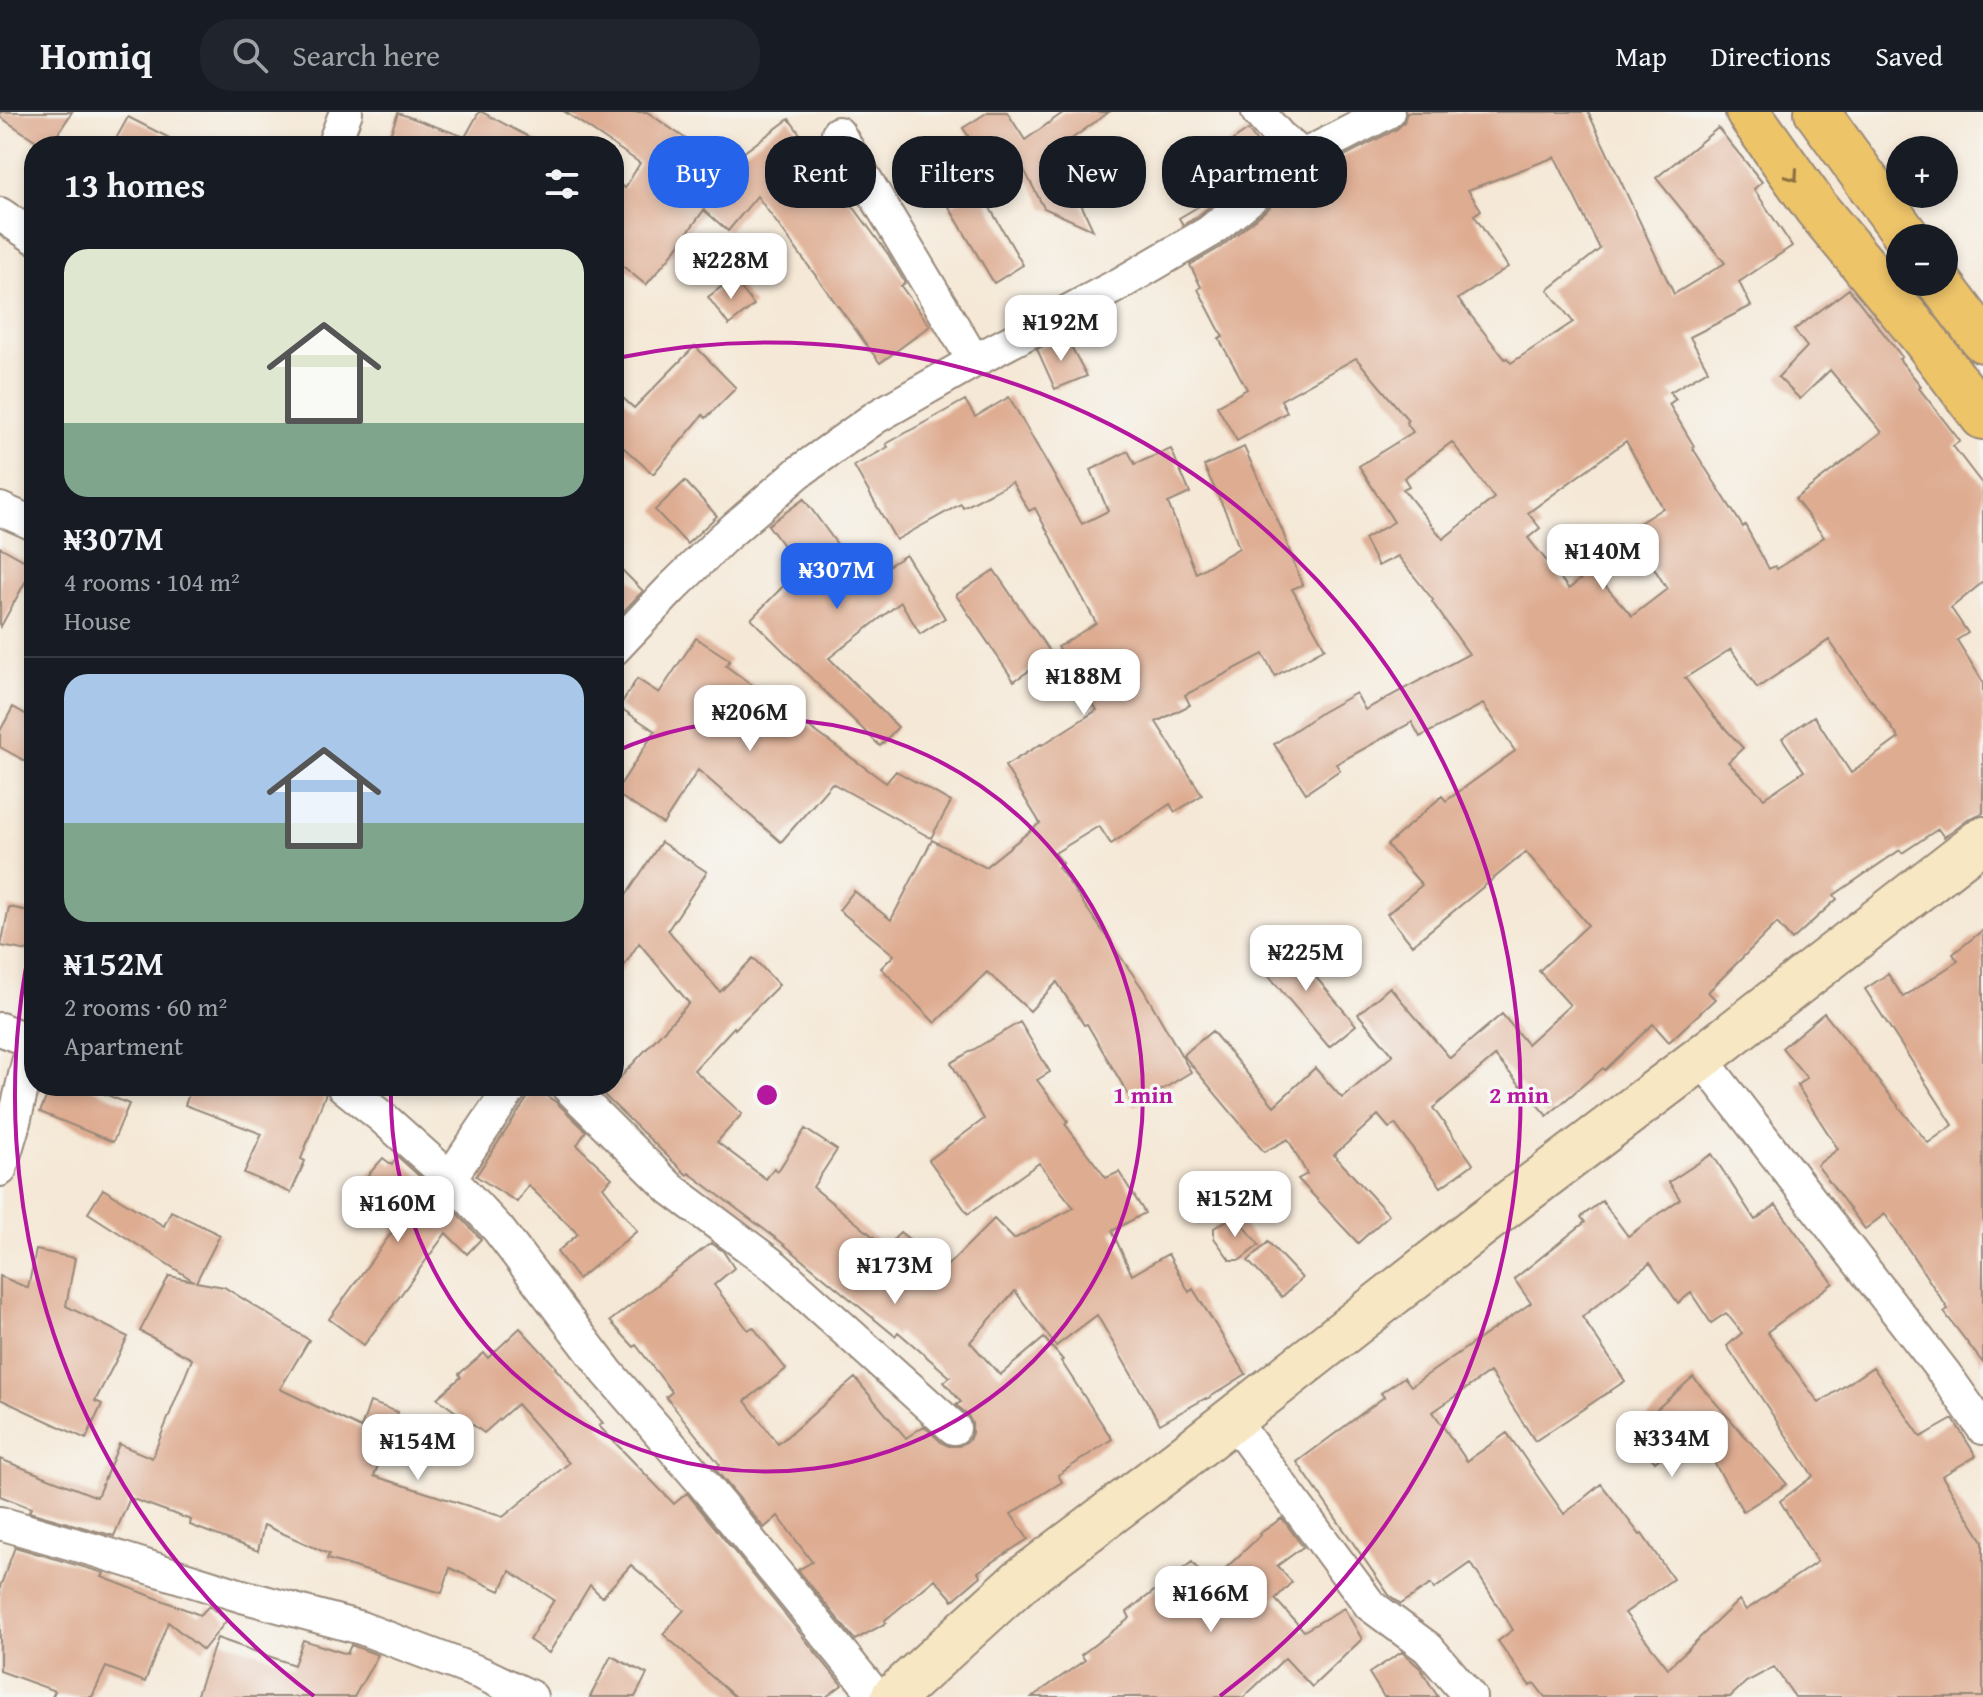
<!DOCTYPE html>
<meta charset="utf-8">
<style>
body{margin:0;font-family:"Gentium Book Plus",serif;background:#20242c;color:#f1f3f6;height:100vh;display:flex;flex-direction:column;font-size:30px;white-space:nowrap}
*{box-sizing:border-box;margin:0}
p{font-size:26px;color:#9ea1a6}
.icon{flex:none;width:44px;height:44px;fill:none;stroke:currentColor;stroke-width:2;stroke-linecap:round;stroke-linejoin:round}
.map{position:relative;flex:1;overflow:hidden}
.panel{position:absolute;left:24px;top:24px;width:600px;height:960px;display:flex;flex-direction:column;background:#171b24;border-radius:32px;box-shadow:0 4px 12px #0003}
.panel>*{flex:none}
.banner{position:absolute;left:648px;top:24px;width:760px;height:72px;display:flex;gap:16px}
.buttons{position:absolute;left:1886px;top:24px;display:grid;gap:16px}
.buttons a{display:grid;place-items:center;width:72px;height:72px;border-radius:50%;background:#171b24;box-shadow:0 4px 12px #0003;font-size:40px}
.price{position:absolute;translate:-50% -68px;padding:0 18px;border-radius:16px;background:#fff;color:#222;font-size:26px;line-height:52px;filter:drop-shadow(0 2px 4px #0008)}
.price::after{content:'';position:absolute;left:50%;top:48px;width:24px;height:18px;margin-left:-12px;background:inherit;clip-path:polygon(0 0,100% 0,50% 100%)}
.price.active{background:#2563eb;color:#fff}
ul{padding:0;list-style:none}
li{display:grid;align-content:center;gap:16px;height:424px;padding:0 40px}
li+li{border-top:2px solid #363941}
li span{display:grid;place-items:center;height:248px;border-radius:24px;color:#555}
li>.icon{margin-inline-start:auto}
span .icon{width:144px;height:144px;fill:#fffc;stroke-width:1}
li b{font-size:34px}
h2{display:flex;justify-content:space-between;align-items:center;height:96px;padding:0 40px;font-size:34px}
.pill{padding:0 28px;border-radius:32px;background:#171b24;box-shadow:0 4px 12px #0003;font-size:28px;line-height:72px}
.pill.active{background:#2563eb;color:#fff}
header{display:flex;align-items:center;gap:48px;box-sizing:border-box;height:112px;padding:0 40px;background:#171b24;border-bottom:2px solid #363941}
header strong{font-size:38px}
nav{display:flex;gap:44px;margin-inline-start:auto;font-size:28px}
.search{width:560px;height:72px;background:#20242c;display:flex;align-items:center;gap:20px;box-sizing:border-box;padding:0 28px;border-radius:32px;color:#9ea1a6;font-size:30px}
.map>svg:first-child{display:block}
.building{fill:#deac91;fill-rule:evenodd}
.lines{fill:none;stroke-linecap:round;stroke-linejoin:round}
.street-casing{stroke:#98897a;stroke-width:36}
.secondary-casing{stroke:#98897a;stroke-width:48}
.primary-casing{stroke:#98897a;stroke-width:48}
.street{stroke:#fff;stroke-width:32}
.secondary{stroke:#f8e7c3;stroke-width:44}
.primary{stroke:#eec469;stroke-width:44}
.oneway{stroke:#8c6f40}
.ring{fill:none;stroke:#b5179e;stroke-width:4}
.centre{fill:#b5179e;stroke:#f6f6f2;stroke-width:4}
.ring-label{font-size:24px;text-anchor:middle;font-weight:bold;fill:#b5179e;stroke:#f6f6f2;stroke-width:7;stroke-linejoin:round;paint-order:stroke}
</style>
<header>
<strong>Homiq</strong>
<div class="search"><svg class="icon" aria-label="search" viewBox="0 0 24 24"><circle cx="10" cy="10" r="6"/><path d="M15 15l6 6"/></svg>Search here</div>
<nav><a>Map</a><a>Directions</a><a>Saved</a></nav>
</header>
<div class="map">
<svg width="1983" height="1585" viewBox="0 0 1983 1585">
<rect width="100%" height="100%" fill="#f6f6f2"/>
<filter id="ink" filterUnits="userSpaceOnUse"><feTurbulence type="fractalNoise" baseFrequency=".0125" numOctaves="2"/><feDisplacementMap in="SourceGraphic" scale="16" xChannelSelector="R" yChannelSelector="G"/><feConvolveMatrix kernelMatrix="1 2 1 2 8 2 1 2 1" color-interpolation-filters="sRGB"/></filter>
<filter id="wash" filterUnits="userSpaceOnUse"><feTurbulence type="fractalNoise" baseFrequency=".006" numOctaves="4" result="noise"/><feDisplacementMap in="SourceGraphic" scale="32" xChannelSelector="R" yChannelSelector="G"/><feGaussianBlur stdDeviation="1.8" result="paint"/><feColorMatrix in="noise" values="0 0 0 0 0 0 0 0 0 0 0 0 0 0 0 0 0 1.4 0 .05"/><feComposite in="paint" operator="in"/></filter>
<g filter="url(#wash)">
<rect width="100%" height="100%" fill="#f5e8d6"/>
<g id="blocks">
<path class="building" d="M 0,0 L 72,0 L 50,34 L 44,34 L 0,5 Z
M 479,0 L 482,0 L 546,34 L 386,34 L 398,1 L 465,25 Z
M 565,0 L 647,0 L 686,27 L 681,35 L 713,63 L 789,7 L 888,142 L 905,171 L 901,174 L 930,214 L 880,251 L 757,84 L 728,119 L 704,98 L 669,146 L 646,173 L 614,147 L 614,70 L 625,76 L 640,51 Z
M 988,0 L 1007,0 L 1025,28 L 1064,0 L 1109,0 L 1056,38 L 1093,118 L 1044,96 L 1019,48 L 995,64 L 963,16 Z
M 1407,0 L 1588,0 L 1674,182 L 1725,151 L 1656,66 L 1718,16 L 1762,70 L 1754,77 L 1792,134 L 1739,170 L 1751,194 L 1690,225 L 1708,258 L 1670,280 L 1676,287 L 1669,292 L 1694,334 L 1692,335 L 1743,415 L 1745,413 L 1769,457 L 1775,454 L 1777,457 L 1824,425 L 1795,387 L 1882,320 L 1830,258 L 1800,287 L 1778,265 L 1807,235 L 1794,218 L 1849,177 L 1902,245 L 1899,247 L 1921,274 L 1919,276 L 1960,329 L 1953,334 L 1983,373 L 1983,470 L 1951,496 L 1968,521 L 1957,528 L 1983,570 L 1983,701 L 1968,707 L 1944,725 L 1938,717 L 1902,741 L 1900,738 L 1834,783 L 1837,787 L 1792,828 L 1777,811 L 1708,880 L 1715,887 L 1669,930 L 1653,912 L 1605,958 L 1603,956 L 1547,1004 L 1495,944 L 1433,996 L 1473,1052 L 1441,1075 L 1395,1012 L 1389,1016 L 1378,1003 L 1334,1043 L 1389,1103 L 1358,1131 L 1298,1067 L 1307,1062 L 1288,1027 L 1264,1040 L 1183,943 L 1212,919 L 1274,994 L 1315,956 L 1342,986 L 1393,943 L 1358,902 L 1390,875 L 1450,946 L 1502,902 L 1527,932 L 1570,893 L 1539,859 L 1588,813 L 1526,740 L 1412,833 L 1387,802 L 1422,773 L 1387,733 L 1442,684 L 1446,689 L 1515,639 L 1483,592 L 1420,625 L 1412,610 L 1336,652 L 1340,658 L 1306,681 L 1274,632 L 1322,600 L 1356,581 L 1365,598 L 1469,542 L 1432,490 L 1433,488 L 1398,444 L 1378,454 L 1364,427 L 1394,410 L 1359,354 L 1413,320 L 1406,310 L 1408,308 L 1356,246 L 1281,288 L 1287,300 L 1237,329 L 1217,294 L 1247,277 L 1219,227 L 1223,225 L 1198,177 L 1201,175 L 1190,153 L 1221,135 L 1313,60 L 1397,17 L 1404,10 ZM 1555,45 L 1600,137 L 1548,178 L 1573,210 L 1511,251 L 1507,246 L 1505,247 L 1458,187 L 1508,155 L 1474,103 L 1481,98 L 1468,78 ZM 1626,329 L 1663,396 L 1630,417 L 1667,477 L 1632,504 L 1591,458 L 1569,477 L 1528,426 L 1540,416 L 1528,401 ZM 1452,330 L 1494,386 L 1443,427 L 1403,377 L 1409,374 L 1404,366 ZM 1829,528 L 1871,589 L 1872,588 L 1899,626 L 1851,661 L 1814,604 L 1782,626 L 1804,659 L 1764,686 L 1728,650 L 1743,636 L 1712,602 L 1685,566 L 1731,537 L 1757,576 Z
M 128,5 L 185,34 L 112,34 Z
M 1248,18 L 1269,47 L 1198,104 L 1183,113 L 1179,106 L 1218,83 L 1198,52 Z
M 979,77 L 1023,153 L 994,171 L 949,95 Z
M 733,166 L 754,193 L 729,213 L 708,185 Z
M 1065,223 L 1087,264 L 1055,277 L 1037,237 Z
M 695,234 L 736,276 L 706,306 L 703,303 L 653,362 L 614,327 L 614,278 L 634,296 Z
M 1009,285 L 1082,412 L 1108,399 L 1091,358 L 1128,339 L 1135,352 L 1171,337 L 1190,381 L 1168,391 L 1196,461 L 1239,436 L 1227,403 L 1204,354 L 1244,335 L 1282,418 L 1302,473 L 1292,477 L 1325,536 L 1275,564 L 1263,542 L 1185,583 L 1190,593 L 1156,610 L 1202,683 L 1175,700 L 1170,692 L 1111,732 L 1099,714 L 1055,741 L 1063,751 L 1058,755 L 1143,877 L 1191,960 L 1135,994 L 1087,912 L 1084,913 L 1057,870 L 1030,899 L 987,860 L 935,911 L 881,856 L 894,843 L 839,798 L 854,779 L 891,808 L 932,728 L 985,755 L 1040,711 L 1005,654 L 1041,632 L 1042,633 L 1097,598 L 1058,535 L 1096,511 L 1035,396 L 1029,399 L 1012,370 L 963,396 L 961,392 L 896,428 L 854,354 L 888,335 L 886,332 L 965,288 L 975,305 Z
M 685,369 L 717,404 L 687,432 L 655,398 Z
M 804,387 L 864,469 L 906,443 L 945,506 L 920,522 L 901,490 L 829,546 L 898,615 L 880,634 L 751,507 L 800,457 L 768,413 Z
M 0,435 L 34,454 L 0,516 Z
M 614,450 L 643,479 L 614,509 Z
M 994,458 L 1052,543 L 1014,569 L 956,483 Z
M 696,526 L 730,548 L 726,554 L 886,671 L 896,659 L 951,690 L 931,726 L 832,671 L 781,730 L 698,658 L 663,712 L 615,681 L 655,619 L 619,595 L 637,567 L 659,581 Z
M 13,595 L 34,607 L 34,654 L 0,635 L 0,619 Z
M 661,730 L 707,760 L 668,818 L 720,880 L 753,846 L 779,873 L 735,917 L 734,915 L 694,958 L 742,1002 L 717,1030 L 766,1067 L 774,1056 L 778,1059 L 805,1017 L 837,1038 L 813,1075 L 887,1136 L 900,1120 L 945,1156 L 994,1107 L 1014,1127 L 1074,1096 L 1039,1051 L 968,1102 L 929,1048 L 984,1007 L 951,951 L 1020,910 L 1050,960 L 1037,968 L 1068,1009 L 1065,1012 L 1106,1066 L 1119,1060 L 1145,1101 L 1112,1119 L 1132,1163 L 1168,1142 L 1189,1180 L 1193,1177 L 1246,1262 L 1207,1287 L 1206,1286 L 1160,1312 L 1097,1203 L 1056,1234 L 1015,1179 L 970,1230 L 1000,1263 L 1044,1226 L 1063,1248 L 1061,1249 L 1112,1327 L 1058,1363 L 1062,1370 L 1011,1402 L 1028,1427 L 978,1460 L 981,1464 L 953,1488 L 935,1467 L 885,1508 L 886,1511 L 855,1528 L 798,1458 L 812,1450 L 778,1404 L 764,1416 L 715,1357 L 720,1353 L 666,1285 L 672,1280 L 636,1233 L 634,1235 L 610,1209 L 711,1131 L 723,1139 L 734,1156 L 714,1173 L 748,1218 L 753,1215 L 786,1257 L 745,1289 L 778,1332 L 855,1266 L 906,1326 L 924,1314 L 942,1331 L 949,1334 L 959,1334 L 969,1328 L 972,1321 L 972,1311 L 967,1302 L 956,1293 L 961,1290 L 944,1270 L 950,1265 L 898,1220 L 895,1224 L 781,1130 L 689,1061 L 687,1063 L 604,983 L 689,891 L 639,831 L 614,869 L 614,802 Z
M 9,795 L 34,800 L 34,840 L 1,834 Z
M 1983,818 L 1983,1251 L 1944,1200 L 1948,1197 L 1885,1102 L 1865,1117 L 1817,1053 L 1838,1037 L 1797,973 L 1807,966 L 1782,936 L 1824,901 L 1928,1031 L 1953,1013 L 1865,877 L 1888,862 L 1903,885 L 1958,849 L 1953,842 Z
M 1284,827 L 1356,913 L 1329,935 L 1257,850 Z
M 51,974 L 86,974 L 129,992 L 113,1030 L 40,1000 Z
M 192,974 L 324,974 L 326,981 L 301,1047 L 305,1049 L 291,1081 L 244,1061 L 262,1022 L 185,993 Z
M 531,974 L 556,990 L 586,1019 L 577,1033 L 612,1066 L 603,1075 L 637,1119 L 578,1167 L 557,1140 L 578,1122 L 528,1073 L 517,1090 L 476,1064 L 528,985 Z
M 1712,1042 L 1755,1108 L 1776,1093 L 1833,1171 L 1767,1220 L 1819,1291 L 1873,1255 L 1921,1325 L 1953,1307 L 1976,1344 L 1942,1364 L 1983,1429 L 1983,1585 L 1795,1585 L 1774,1555 L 1746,1570 L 1730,1585 L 1545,1585 L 1534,1571 L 1530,1574 L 1498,1529 L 1513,1518 L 1471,1451 L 1434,1477 L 1431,1472 L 1401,1492 L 1389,1483 L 1297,1350 L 1384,1285 L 1381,1281 L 1404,1265 L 1411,1274 L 1531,1191 L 1514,1167 L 1585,1110 L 1581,1105 L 1602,1089 L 1628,1124 L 1680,1087 L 1669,1070 ZM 1650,1151 L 1678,1191 L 1691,1181 L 1711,1211 L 1726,1201 L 1742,1221 L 1727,1234 L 1813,1364 L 1780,1389 L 1817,1450 L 1746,1498 L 1739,1488 L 1668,1556 L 1625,1501 L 1673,1467 L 1642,1422 L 1640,1423 L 1601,1372 L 1564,1402 L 1507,1321 L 1467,1349 L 1433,1300 L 1490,1260 L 1535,1329 L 1625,1269 L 1582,1205 Z
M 397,1044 L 437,1080 L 481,1127 L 467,1142 L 446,1121 L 364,1233 L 329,1207 L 395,1116 L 353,1080 L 383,1046 L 392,1053 Z
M 103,1077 L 164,1114 L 171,1099 L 220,1123 L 196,1170 L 224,1175 L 309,1228 L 280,1277 L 361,1316 L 370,1290 L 398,1300 L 374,1364 L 503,1405 L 569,1351 L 517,1292 L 484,1321 L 437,1286 L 461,1265 L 459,1262 L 484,1241 L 488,1246 L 520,1216 L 556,1255 L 555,1256 L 603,1311 L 599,1314 L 674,1392 L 687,1381 L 842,1573 L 826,1585 L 735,1585 L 663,1522 L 684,1498 L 631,1453 L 602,1485 L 590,1473 L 549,1541 L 529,1528 L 554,1488 L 510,1459 L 500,1479 L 450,1456 L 442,1481 L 327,1447 L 329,1442 L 264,1413 L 258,1439 L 190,1413 L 191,1408 L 130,1386 L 114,1424 L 29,1400 L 31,1396 L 0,1384 L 0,1347 L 97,1385 L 119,1332 L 152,1346 L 192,1247 L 140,1219 L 169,1164 L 194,1169 L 88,1101 Z
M 1236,1103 L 1259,1133 L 1240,1148 L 1230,1148 L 1214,1126 L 1214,1116 Z
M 1268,1130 L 1302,1166 L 1282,1185 L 1248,1149 Z
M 36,1138 L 75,1146 L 66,1194 L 128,1225 L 95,1289 L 102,1292 L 86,1327 L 0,1287 L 0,1164 L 28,1176 Z
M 1693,1265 L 1787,1372 L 1743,1399 L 1694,1317 L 1655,1350 L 1630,1321 Z
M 1282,1406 L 1303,1435 L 1277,1454 L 1292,1470 L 1275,1487 L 1304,1519 L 1344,1496 L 1362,1527 L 1312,1575 L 1285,1546 L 1244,1585 L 1032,1585 L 1085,1548 L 1081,1543 L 1130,1506 L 1127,1500 L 1192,1450 L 1209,1472 L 1261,1423 L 1259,1422 Z
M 15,1435 L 104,1461 L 102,1465 L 200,1503 L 209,1494 L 227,1508 L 203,1538 L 168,1510 L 145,1570 L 106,1555 L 92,1585 L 52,1585 L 55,1579 L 0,1559 L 0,1475 Z
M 217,1526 L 294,1553 L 303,1528 L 347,1542 L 351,1533 L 378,1543 L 354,1585 L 196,1585 Z
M 1402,1540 L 1420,1556 L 1438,1585 L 1384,1585 L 1369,1561 Z
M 611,1544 L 647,1562 L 635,1585 L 590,1585 Z"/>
</g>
</g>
<g filter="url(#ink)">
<use href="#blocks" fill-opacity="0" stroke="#98897a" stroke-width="2"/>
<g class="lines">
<defs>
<path id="street" d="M 1258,0 L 1280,25 L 1303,44
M 838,21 L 974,249
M 333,34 L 346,0
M 0,102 L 34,125
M 0,397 L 34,412
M 614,537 L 671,477 L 722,427 L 799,360 L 876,305 L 974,249 L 1118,173 L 1209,120 L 1303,44 L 1388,0
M 0,917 L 32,930
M 1701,946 L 1945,1262 L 1983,1316
M 343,974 L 383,1006 L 450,1066 L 498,1117 L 608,1261 L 697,1364 L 877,1585
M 567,974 L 671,1077 L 774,1154 L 954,1316
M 0,1058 L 13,1014 L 34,925
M 450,1066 L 512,974
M 1232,1307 L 1370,1493 L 1428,1536 L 1470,1585
M 0,1411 L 94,1438 L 242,1484 L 361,1516 L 483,1562 L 531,1585"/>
<path id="secondary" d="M 893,1585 L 1020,1469 L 1179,1349 L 1483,1111 L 1701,946 L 1983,727"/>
<path id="primary" d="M 1748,0 L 1817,97 L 1922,224 L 1983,305
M 1817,0 L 1908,126
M 1939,170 L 1983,228"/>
</defs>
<use href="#street" class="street-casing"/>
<use href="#secondary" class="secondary-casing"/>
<use href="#primary" class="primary-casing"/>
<use href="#street" class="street"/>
<use href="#secondary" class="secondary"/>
<use href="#primary" class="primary"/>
</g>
<defs><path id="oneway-chevron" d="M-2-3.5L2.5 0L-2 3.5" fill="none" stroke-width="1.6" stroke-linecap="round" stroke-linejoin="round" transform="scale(2)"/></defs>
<use class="oneway" href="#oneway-chevron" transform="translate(1793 64) rotate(55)"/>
</g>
<g class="ring">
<path d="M614 640A376 376 0 1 1 391 976"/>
<path d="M314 1584A752 752 0 0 1 33 820M617 246A752 752 0 0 1 1220 1584"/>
</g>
<circle cx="767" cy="983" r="12" class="centre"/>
<g class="ring-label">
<text x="1143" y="991">1 min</text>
<text x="1519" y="991">2 min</text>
</g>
</svg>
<div class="buttons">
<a>+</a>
<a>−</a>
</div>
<b class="price" style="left:731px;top:189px">₦228M</b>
<b class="price" style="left:1061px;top:251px">₦192M</b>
<b class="price" style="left:1603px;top:480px">₦140M</b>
<b class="price active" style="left:837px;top:499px">₦307M</b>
<b class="price" style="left:1084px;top:605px">₦188M</b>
<b class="price" style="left:750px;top:641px">₦206M</b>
<b class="price" style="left:1306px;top:881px">₦225M</b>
<b class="price" style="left:1235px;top:1127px">₦152M</b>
<b class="price" style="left:398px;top:1132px">₦160M</b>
<b class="price" style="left:895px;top:1194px">₦173M</b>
<b class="price" style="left:1672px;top:1367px">₦334M</b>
<b class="price" style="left:418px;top:1370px">₦154M</b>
<b class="price" style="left:1211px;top:1522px">₦166M</b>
<div class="banner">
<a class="pill active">Buy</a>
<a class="pill">Rent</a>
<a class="pill">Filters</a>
<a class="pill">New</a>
<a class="pill">Apartment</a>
</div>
<section class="panel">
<h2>13 homes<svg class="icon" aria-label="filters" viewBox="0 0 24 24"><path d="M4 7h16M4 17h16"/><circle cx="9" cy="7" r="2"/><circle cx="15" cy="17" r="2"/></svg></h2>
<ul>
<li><span style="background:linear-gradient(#dfe7d0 70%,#7fa58c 0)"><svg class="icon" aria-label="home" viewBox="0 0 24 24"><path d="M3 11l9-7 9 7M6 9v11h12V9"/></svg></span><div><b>₦307M</b><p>4 rooms · 104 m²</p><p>House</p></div></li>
<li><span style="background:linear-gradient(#a9c7e8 60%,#7fa58c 0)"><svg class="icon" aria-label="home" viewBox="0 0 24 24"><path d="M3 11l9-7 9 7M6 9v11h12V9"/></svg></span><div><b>₦152M</b><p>2 rooms · 60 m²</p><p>Apartment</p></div></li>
</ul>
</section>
</div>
